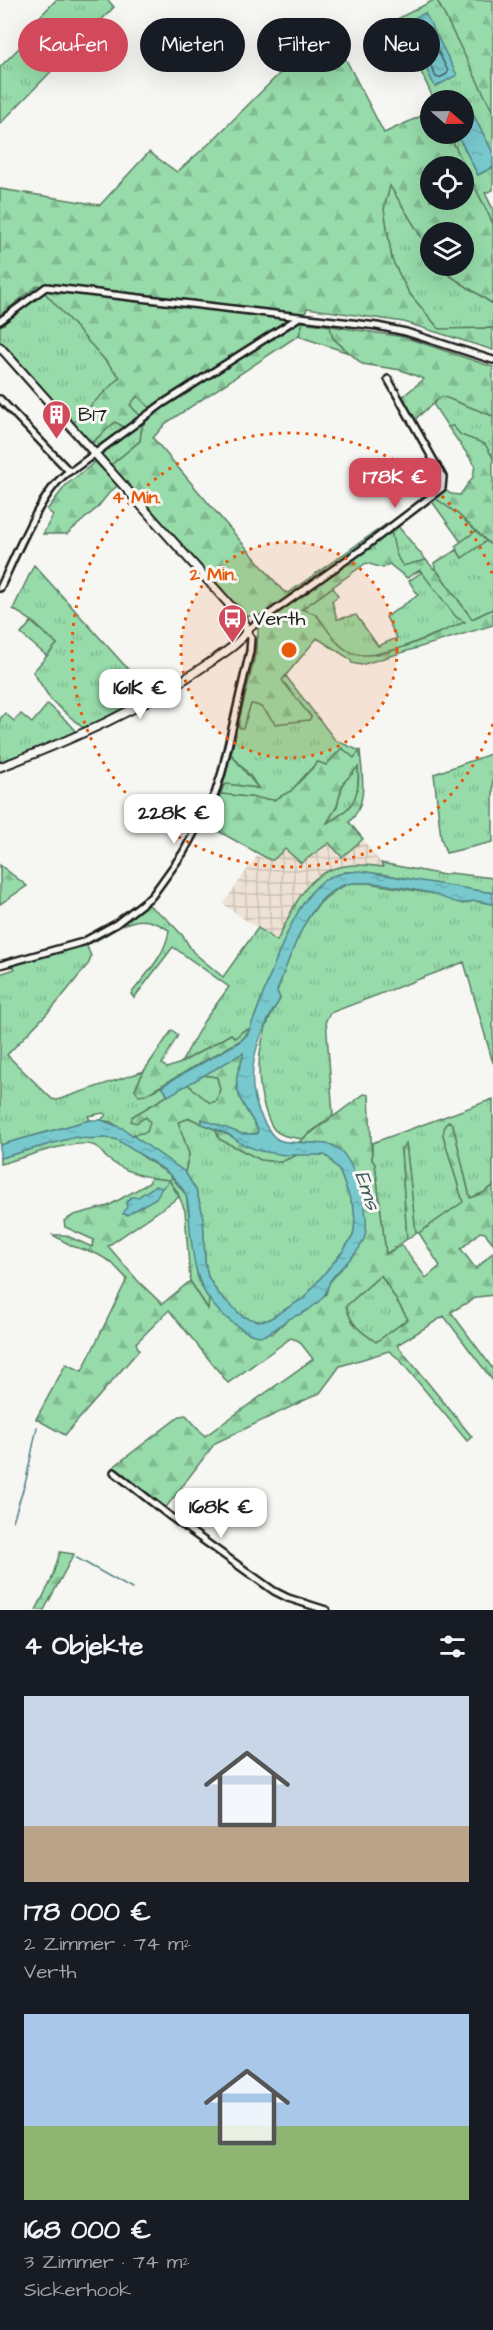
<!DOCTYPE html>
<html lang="de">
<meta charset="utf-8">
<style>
body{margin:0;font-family:"Architects Daughter",sans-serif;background:#20242c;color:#f1f3f6;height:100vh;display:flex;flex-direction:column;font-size:22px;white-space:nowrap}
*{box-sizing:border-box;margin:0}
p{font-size:20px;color:#9ea1a6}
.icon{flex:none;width:33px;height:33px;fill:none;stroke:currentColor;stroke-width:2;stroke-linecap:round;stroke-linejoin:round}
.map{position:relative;height:1610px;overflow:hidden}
.drawer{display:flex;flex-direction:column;background:#171b24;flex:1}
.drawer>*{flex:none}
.top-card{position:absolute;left:18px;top:18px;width:458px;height:54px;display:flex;gap:12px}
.needle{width:39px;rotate:110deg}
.buttons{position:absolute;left:420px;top:90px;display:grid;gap:12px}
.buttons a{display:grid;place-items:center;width:54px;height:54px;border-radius:50%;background:#171b24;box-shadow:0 6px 24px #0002;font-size:30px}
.price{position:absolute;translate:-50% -51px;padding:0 14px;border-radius:12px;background:#fff;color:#222;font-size:20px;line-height:39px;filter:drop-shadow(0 2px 3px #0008)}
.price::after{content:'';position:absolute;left:50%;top:36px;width:18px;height:14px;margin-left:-9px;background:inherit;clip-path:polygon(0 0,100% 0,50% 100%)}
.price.on{background:#d1495b;color:#fff}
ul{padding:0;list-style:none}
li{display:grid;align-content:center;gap:12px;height:318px;padding:0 24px}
li span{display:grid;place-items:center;height:186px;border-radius:0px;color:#555}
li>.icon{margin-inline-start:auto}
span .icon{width:108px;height:108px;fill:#fffc;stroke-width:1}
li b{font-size:26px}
h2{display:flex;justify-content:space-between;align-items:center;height:72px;padding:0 24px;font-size:26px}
.tag{padding:0 21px;border-radius:27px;background:#171b24;box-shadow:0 6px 24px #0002;font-size:21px;line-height:54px}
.tag.on{background:#d1495b;color:#fff}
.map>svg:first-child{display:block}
.industrial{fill:url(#industrial-grid)}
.grass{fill:url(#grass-tufts);stroke:#597c62;stroke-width:1.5}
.forest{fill:url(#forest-firs);stroke:#597c62;stroke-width:1.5;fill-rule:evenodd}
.park{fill:#96dba9;stroke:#597c62;stroke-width:1.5}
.water{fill:url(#water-ripples);stroke:#538487;stroke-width:1.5}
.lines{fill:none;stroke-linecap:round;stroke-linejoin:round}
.shore{stroke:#416163;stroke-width:1.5}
.stream{stroke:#538487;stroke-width:1.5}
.minor-casing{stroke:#1c1c1c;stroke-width:10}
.tertiary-casing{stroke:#1c1c1c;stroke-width:11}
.minor{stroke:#f6f6f2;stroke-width:5}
.tertiary{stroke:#f6f6f2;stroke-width:7}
.ring{fill:none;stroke:#e8590c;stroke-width:3;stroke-dasharray:3 6}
.labels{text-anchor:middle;stroke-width:6;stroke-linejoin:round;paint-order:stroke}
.poi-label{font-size:20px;fill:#1c1c1c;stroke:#f6f6f2;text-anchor:start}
.water-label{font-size:21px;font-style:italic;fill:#3c595a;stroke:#f6f6f2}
.centre{fill:#e8590c;stroke:#f6f6f2;stroke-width:3}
.ring-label{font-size:18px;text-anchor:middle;font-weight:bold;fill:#e8590c;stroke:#f6f6f2;stroke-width:6;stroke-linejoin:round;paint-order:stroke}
</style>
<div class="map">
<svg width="493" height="1610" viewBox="0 0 493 1610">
<defs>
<pattern id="industrial-grid" width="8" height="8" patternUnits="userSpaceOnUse" patternTransform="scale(1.5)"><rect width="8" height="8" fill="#eee2d4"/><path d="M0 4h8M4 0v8" fill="none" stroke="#ccc1b5"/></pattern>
<pattern id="grass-tufts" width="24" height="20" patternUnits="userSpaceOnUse" patternTransform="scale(1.5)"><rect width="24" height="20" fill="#96dba9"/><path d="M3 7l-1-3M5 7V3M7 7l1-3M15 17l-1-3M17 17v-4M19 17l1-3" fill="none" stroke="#81bb91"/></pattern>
<pattern id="forest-firs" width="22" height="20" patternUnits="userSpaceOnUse" patternTransform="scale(1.5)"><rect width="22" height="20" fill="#96dba9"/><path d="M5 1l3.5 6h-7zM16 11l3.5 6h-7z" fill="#81bb91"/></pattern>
<pattern id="water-ripples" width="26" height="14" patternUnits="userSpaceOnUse" patternTransform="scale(1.5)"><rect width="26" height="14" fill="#78c9ce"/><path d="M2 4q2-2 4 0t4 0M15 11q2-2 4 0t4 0" fill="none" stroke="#67acb0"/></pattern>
</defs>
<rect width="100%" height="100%" fill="#f6f6f2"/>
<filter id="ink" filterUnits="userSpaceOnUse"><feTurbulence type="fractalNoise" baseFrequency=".0167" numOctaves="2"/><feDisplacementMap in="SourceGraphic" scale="12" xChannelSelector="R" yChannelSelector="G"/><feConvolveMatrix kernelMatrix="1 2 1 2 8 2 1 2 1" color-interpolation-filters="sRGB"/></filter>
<g filter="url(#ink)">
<path class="industrial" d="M 351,816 L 354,817 L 349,822 L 384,867 L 357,864 L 336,867 L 317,877 L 309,884 L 295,903 L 277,942 L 223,904 L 257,856 L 270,860 L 305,829 Z"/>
<path class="grass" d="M 56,0 L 108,0 L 114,7 L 0,124 L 0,67 L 25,42 L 24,33 Z
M 434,0 L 437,0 L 493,112 L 493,153 L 468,104 L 464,105 L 464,100 L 434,100 L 397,19 Z
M 449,134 L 457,134 L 478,175 L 493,167 L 493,190 L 485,193 L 493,209 L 493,224 Z
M 390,185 L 430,251 L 430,266 L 440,266 L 443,271 L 493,304 L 493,328 L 439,329 L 409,293 L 392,260 L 384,209 Z
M 38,284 L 120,377 L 72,425 L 90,445 L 115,422 L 140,416 L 130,405 L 137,395 L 155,412 L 142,426 L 140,441 L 111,465 L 107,472 L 90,461 L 86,456 L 86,452 L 0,354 L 0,315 Z
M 303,322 L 330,326 L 333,338 L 349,353 L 304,338 L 299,335 Z
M 442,396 L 493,416 L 493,458 L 485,444 L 460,435 L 453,426 L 448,427 L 433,404 Z
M 435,498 L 458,514 L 476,531 L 461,542 L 431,500 Z
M 397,525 L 426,560 L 403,566 L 395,557 L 391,529 Z
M 486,541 L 493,547 L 493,609 L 472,619 L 435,568 L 434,563 L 457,550 L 462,558 Z
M 34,565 L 137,679 L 149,697 L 89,728 L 83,728 L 51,700 L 33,672 L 57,644 L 32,621 L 13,609 Z
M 422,572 L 466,622 L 398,649 L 364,657 L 350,653 L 336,643 L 317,616 L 302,609 L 333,587 L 338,596 L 332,601 L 337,619 L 356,615 L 378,646 L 397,638 L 386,617 L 418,595 L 409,581 Z
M 258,636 L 238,724 L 243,727 L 251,704 C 258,704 259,706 265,709 C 277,715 296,720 309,720 L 311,717 L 281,680 L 286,676 L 335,740 L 360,751 L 354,758 L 342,748 L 326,765 L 317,762 L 291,791 L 274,800 L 221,794 L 223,786 L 227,784 L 258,788 L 251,777 L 231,754 L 236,734 L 231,732 L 251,638 Z
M 48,704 L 72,726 L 76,734 L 0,764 L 0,719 L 5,713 L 14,721 L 21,714 L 32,723 Z
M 493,753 L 493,842 L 446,853 L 441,838 L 434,774 Z
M 358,767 C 360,801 354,807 326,824 L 337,806 L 343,783 Z
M 381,863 L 444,875 L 450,873 L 493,878 L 493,893 C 479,891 464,890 451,888 C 416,882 381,870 344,872 L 281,948 L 250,1029 L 243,1031 L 235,1039 L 231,1034 L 181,1063 L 204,1021 L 229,987 L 173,947 L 134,998 L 131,994 C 146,974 166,955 169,930 C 137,909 123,926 94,942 L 94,937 L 146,903 L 167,919 L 183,936 L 193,952 L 223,977 L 258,928 L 277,941 C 303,886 315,857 383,867 Z
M 351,883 L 368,883 L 435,894 L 463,904 L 474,901 L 493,904 L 493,1063 L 464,962 L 330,1013 L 326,1020 L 333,1115 L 302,1139 C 292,1137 280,1137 273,1128 C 269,1122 266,1113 264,1106 C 254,1069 259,1031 280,999 L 277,991 C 292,950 306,898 351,883 Z
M 86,944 L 91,956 L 89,963 L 57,1003 L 7,1055 L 52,1099 L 57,1100 L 144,1071 L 135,1089 L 145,1095 L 162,1086 L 168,1096 L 133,1116 L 146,1116 L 151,1122 L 147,1133 L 131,1135 L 111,1122 L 101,1120 L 106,1115 L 103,1113 L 88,1116 L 90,1120 L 0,1145 L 0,974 L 15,969 L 11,964 Z
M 203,1075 L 217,1077 L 220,1089 L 217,1101 L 210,1104 L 187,1084 Z
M 493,1099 L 493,1186 L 483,1193 L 470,1198 L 453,1125 L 443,1135 L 463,1202 L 419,1233 L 416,1233 L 406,1144 L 401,1150 L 407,1239 L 386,1254 L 375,1164 L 372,1160 L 372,1143 Z
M 190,1118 L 216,1130 L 219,1139 L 261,1160 L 281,1162 L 299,1154 L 325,1155 L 330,1159 L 340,1172 L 354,1209 L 355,1223 L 353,1236 L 343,1251 L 304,1298 L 268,1320 L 257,1321 L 242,1316 L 217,1292 L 208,1277 L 205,1262 L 203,1215 L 196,1190 L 185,1172 L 189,1154 L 178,1122 Z
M 75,1137 C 90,1141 103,1135 118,1140 L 170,1175 L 186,1195 L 198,1280 L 209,1299 L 209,1310 L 190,1281 L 185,1211 L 177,1191 L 169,1180 C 147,1178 126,1173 108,1159 C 103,1155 100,1148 95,1146 C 76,1137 21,1159 0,1164 L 0,1158 Z
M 381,1275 L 408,1319 L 376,1342 C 361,1332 350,1324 346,1306 Z"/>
<path class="forest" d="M 437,0 L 493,0 L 493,112 Z
M 328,25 L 384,133 L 430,112 L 430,134 L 449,134 L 493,224 L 493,304 L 443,271 L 440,266 L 464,266 L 464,232 L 430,232 L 430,251 L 390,186 L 384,209 L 392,260 L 409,293 L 439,329 L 492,328 L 493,350 L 404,322 L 307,308 L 299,335 L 166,423 L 153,438 L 283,591 L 288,593 L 388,523 C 395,538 392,553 403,566 L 426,560 L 434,569 L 435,568 L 472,619 L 493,609 L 493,625 L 361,665 L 352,663 L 350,659 L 317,638 L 282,680 L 311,717 L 309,720 L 275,724 C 268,715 263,704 251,704 L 243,728 L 240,728 L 238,725 L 254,660 L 258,636 L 258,614 L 246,617 L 122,482 L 109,493 L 97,508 L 67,534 L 43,534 L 53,515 L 47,510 L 66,485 L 95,462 L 104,471 L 107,472 L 111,465 L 140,441 L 142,426 L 155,412 L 137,396 L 130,405 L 140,416 L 124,427 L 115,422 L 89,445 L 71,425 L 120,377 L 38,285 L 0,315 L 0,189 L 100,205 L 149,152 L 177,172 L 212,141 ZM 430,166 L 464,166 L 464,200 L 430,200 ZM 366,563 L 383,568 L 389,564 L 407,578 L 420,570 L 456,617 L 465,622 C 439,632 373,667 348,651 C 333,642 329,630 318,617 C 315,613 307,611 302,609 Z
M 330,326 L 404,337 L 493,367 L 493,416 L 442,396 L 414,420 L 401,398 L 424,379 L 401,370 L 362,364 L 333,338 Z
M 453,426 L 461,435 L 485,444 L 493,458 L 493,547 L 458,514 L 435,498 L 445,490 L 451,494 L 460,495 L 473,477 L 475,465 L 448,427 Z
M 342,748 L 354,758 L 360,751 C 362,775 369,804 349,822 L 363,839 L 342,857 L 329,843 L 301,863 L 285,849 L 273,860 L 270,860 L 209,826 L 207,819 L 221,794 L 274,800 L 291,791 L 318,762 L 326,765 ZM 358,767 C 361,797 352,810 327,823 L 337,806 L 343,783 Z
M 231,754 L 258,788 L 227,784 L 223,786 Z
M 0,865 L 27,886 L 0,904 Z
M 250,1029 L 241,1040 L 145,1095 L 139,1096 L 135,1089 L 144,1071 L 172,1030 L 178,1035 L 162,1064 L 167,1068 L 181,1063 L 231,1034 L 235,1038 L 243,1031 Z
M 241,1052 L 243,1053 C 244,1060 238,1068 237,1076 C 234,1096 249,1113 258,1130 L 257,1134 L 242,1134 L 202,1120 L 202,1124 L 190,1118 L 178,1122 L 189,1154 L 185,1172 L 131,1135 L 147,1132 L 150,1122 L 146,1117 L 136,1123 L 131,1121 L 133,1116 L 187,1084 L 210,1103 L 217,1101 L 220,1089 L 217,1077 L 203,1075 Z
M 364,1094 L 369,1095 L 372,1160 L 375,1164 L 386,1254 L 402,1245 L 426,1278 L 440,1266 L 419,1233 L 463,1202 L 443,1135 L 445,1125 L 449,1121 L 453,1125 L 470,1198 L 483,1193 L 493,1186 L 493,1243 L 485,1233 L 480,1232 L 461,1249 L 476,1269 L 493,1252 L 493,1295 L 477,1297 L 451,1312 L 493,1369 L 493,1381 L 444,1316 L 397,1345 L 472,1437 L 467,1441 L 399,1359 L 389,1351 L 340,1366 L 320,1393 L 215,1443 L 164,1510 L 112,1468 L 180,1416 L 186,1415 L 205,1436 L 313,1359 L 299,1341 L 291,1338 L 228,1383 L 169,1310 L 136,1343 L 139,1350 L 65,1435 L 36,1419 L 66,1364 L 82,1371 L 127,1279 L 111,1262 L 97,1254 L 72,1246 L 53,1235 L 65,1235 L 92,1247 L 94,1240 L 65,1227 L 64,1221 L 74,1215 L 108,1206 L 149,1183 L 151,1178 L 169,1180 L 179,1197 L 108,1246 L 138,1281 L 162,1304 L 190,1281 L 208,1309 L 209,1299 L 225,1317 L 272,1334 L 288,1319 L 304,1312 L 326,1294 L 329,1283 L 352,1256 L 361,1190 L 333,1145 L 299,1142 ZM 381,1275 L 408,1319 L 376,1342 C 361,1332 350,1324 346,1306 Z
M 216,1130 C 248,1141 261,1157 299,1154 L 281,1162 L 261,1160 L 219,1139 Z
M 406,1143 L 416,1233 L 407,1239 L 401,1149 Z
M 60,1552 L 74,1554 L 44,1610 L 36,1610 L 51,1581 Z"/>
<path class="park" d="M 476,531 L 486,541 L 462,558 L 455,546 Z
M 31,622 L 57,644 L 47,656 L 21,634 Z"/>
<path class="water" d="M 425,13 L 457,75 L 435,87 L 404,23 Z
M 467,103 L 493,153 L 493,167 L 478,175 L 457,134 L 464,134 L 464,105 Z
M 361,871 L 493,893 L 493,904 C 487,903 481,901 475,901 C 470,901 466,904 461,903 C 449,902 438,894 426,892 C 403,888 377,881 353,883 C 310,887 290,957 277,991 L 280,999 C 256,1036 241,1081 264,1122 C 269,1130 273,1139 282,1141 C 298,1145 328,1139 340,1150 C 356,1164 372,1218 364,1239 C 358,1255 340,1267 330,1281 C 328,1285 328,1290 325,1294 C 320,1303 310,1309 301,1314 C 297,1315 292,1317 289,1319 C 273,1328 267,1344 245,1331 C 200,1304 195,1277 190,1229 C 189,1218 190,1203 185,1193 C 173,1169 138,1155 118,1140 C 103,1135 90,1141 75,1137 L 0,1158 L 0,1145 L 90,1120 L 101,1120 L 122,1128 L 185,1172 L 196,1190 L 203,1215 L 205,1262 L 208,1277 L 217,1292 L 242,1316 L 257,1321 L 268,1320 L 304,1298 L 343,1251 L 353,1236 L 355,1223 L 354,1209 L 340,1172 L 330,1159 L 325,1155 L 285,1155 L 260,1151 L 242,1144 L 228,1134 L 202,1124 L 202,1119 L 242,1134 L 257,1134 L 258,1130 C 249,1112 234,1097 237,1076 C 238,1068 244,1060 243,1053 L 168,1096 L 162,1086 L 241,1041 L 248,1033 C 266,994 289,902 326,879 C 336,873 349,872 361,871 Z
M 155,1186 L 162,1188 L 156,1198 L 127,1215 L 123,1214 L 127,1207 L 126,1203 L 131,1197 L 138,1197 Z"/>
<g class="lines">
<path class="shore" d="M 421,21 L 424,23 L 448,71 L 447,74 L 439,78 L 436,77 L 413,28 L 414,25 Z"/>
<path class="stream" d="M 162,1188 L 172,1178
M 13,1521 L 26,1480 L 37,1427
M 75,1557 L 132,1589"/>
<defs>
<path id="minor" d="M 0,321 L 46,287 L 377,326 L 406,332 L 493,360
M 0,399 L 69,471
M 0,588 C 14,560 45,480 74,469 L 162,404 L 298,318
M 0,965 L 83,942 L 116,924 L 152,896 L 183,853 L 215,794 L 222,772 L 250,651 L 251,638 L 247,630 L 362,549 L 442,488 L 443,477 L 388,379
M 114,1472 L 171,1517 L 274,1591 L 288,1598 L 326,1610"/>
<path id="tertiary" d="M 0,347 L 244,621 L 247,630 C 240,644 222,654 209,663 C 144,708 74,739 0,767"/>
</defs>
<use href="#minor" class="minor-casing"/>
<use href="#tertiary" class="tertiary-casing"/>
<use href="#minor" class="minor"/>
<use href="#tertiary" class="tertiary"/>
</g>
</g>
<circle cx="289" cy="650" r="108" fill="#e8590c" fill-opacity=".12"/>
<g class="ring">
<circle cx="289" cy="650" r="108"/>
<path d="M493 724A217 217 0 1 1 493 576"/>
</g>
<defs>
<symbol id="building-pin" viewBox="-11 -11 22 30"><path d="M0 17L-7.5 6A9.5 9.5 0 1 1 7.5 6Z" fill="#d1495b" stroke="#f6f6f2"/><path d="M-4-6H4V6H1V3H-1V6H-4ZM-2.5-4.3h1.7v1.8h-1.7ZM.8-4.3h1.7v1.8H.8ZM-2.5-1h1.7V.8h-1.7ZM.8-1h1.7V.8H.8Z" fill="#fff"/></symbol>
<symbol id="bus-pin" viewBox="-11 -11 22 30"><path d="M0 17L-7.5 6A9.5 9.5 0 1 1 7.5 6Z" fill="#d1495b" stroke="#f6f6f2"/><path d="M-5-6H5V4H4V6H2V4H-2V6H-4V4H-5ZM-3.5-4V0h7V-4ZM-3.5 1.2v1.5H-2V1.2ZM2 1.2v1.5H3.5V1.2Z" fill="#fff"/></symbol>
</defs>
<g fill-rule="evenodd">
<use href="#building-pin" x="40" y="398" width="33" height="45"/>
<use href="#bus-pin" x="216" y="602" width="33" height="45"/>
</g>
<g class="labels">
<g class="poi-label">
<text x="78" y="421">B17</text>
<text x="253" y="625">Verth</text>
</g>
<g class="water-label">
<text transform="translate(368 1190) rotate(71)" y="7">Ems</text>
</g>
</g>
<circle cx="289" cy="650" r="9" class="centre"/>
<g class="ring-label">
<text x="136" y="503">4 Min.</text>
<text x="213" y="580">2 Min.</text>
</g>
</svg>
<div class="buttons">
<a><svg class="needle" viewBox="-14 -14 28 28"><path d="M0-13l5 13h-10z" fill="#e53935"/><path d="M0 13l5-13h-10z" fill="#9ea1a6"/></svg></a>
<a><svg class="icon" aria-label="locate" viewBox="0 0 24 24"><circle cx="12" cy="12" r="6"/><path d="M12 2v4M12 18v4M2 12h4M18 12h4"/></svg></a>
<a><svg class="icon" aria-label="layers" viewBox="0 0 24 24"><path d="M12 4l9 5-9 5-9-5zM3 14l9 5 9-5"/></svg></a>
</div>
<b class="price on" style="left:395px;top:509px">178K €</b>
<b class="price" style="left:140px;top:720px">161K €</b>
<b class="price" style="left:174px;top:845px">228K €</b>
<b class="price" style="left:221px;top:1539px">168K €</b>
<div class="top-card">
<a class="tag on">Kaufen</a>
<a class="tag">Mieten</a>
<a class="tag">Filter</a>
<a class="tag">Neu</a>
</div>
</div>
<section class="drawer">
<h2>4 Objekte<svg class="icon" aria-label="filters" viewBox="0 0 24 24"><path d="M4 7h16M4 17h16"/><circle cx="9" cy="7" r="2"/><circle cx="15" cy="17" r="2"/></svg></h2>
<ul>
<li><span style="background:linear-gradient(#c9d6e8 70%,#b9a48a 0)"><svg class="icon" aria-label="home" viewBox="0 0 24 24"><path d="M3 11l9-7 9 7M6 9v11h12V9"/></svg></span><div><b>178 000 €</b><p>2 Zimmer · 74 m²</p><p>Verth</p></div></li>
<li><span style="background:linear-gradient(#a9c7e8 60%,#8fb573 0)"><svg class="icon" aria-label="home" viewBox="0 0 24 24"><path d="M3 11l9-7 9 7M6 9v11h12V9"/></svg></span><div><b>168 000 €</b><p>3 Zimmer · 74 m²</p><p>Sickerhook</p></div></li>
</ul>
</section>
